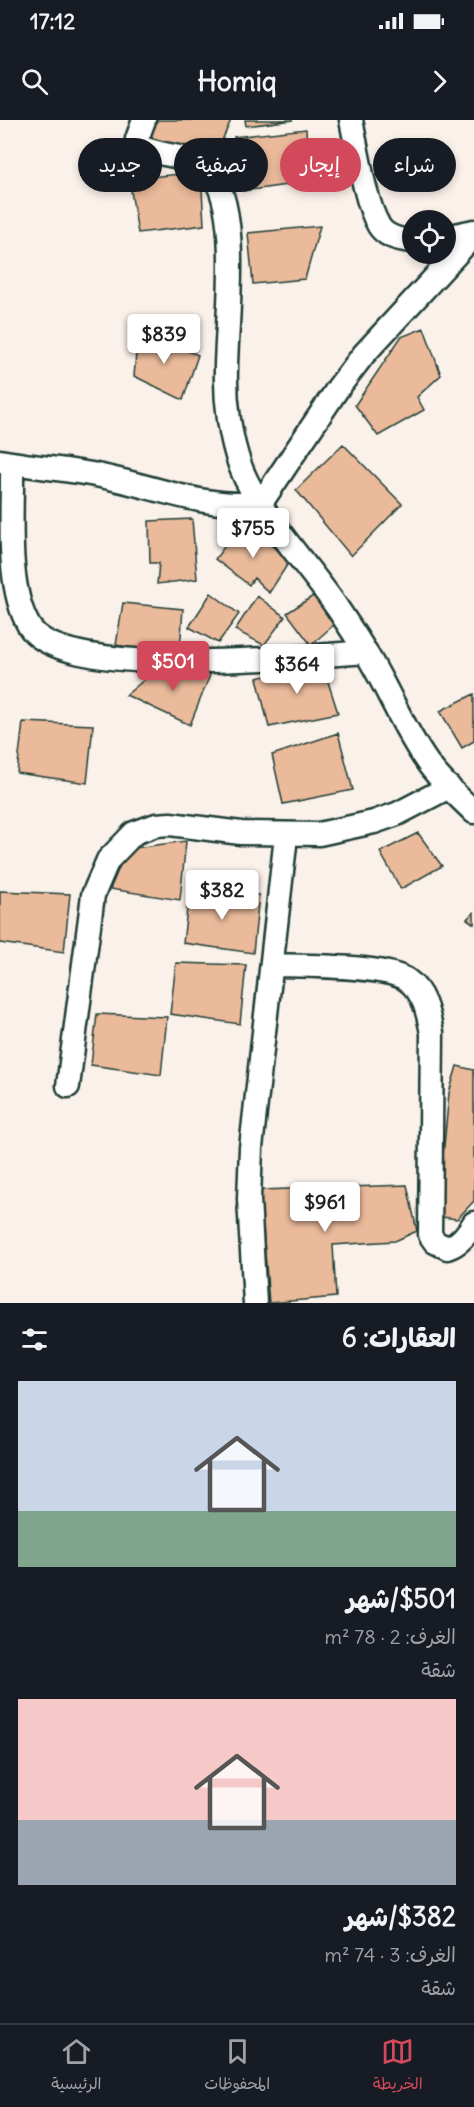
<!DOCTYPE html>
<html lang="ar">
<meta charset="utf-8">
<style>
body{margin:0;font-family:Delius,"Playpen Sans Arabic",sans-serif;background:#242831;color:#f1f3f6;direction:rtl;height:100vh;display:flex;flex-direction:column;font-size:22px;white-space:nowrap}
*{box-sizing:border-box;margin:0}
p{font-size:20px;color:#9ea1a6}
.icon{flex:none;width:33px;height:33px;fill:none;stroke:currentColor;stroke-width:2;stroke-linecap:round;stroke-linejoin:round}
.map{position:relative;height:1183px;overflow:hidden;direction:ltr}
.panel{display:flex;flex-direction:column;background:#171b24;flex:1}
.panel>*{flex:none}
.banner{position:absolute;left:18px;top:18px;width:438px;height:54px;direction:rtl;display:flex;gap:12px}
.tools{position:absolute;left:402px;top:90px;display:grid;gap:12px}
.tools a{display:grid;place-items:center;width:54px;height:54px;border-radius:50%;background:#171b24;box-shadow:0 3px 9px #0003;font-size:30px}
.price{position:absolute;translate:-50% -51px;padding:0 14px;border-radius:6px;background:#fff;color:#222;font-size:20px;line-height:39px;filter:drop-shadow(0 2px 3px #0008)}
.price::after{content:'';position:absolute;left:50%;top:36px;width:18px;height:14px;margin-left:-9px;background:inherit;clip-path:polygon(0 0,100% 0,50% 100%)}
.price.on{background:#d1495b;color:#fff}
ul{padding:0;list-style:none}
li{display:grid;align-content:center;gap:12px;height:318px;padding:0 18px}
li span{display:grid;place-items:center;height:186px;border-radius:0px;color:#555}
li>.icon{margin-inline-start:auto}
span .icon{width:108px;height:108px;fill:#fffc;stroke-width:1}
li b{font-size:26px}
h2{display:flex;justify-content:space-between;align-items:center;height:72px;padding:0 18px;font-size:26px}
.pill{padding:0 21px;border-radius:27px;background:#171b24;box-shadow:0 3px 9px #0003;font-size:21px;line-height:54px}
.pill.on{background:#d1495b;color:#fff}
.status{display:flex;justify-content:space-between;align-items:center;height:42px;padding:0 30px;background:#171b24;direction:ltr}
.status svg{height:16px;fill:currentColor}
header{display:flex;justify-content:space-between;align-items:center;height:78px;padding:0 18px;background:#171b24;font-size:27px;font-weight:700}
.menu{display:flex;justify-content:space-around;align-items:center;height:84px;border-top:2px solid #363941;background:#171b24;font-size:16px;color:#9ea1a6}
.menu a{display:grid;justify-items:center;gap:3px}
.menu .on{color:#d1495b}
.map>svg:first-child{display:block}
.building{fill:#eaba9b;stroke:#1f3d34;stroke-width:1.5}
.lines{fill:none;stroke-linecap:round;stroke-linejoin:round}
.street-casing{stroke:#1f3d34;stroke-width:27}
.street{stroke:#fff;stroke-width:22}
</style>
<div class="status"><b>17:12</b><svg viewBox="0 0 49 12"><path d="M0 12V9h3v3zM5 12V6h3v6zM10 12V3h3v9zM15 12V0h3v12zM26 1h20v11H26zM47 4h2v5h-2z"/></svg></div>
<header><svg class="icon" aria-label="forward" viewBox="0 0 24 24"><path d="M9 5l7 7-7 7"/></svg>Homiq<svg class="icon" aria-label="search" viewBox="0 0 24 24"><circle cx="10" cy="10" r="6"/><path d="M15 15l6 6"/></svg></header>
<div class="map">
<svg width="474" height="1183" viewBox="0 0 474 1183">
<rect width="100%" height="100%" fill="#fbf1eb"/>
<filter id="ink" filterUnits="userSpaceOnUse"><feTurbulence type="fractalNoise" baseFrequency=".0167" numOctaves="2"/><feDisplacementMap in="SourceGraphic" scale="12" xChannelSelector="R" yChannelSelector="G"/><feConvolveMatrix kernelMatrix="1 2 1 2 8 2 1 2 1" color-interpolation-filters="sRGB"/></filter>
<g filter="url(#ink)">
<path class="building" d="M 156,0 L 231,0 L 213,41 L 150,19 Z
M 245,0 L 293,0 L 246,6 Z
M 306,9 L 309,62 L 243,71 L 234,17 Z
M 201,52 L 204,105 L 138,113 L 129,59 Z
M 320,106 L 305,159 L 253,164 L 248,113 Z
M 424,208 L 441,255 L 417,277 L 424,290 L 378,316 L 355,285 L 401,217 Z
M 138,211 L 198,235 L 183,280 L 134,256 Z
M 343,324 L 402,384 L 351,436 L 296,370 Z
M 192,399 L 197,459 L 157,464 L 159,443 L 150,443 L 149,401 Z
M 241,405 L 291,439 L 269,473 L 254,458 L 249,465 L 215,439 Z
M 211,473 L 239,494 L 218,523 L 189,507 Z
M 316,474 L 336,503 L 311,525 L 287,493 Z
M 257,476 L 285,497 L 264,525 L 235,510 Z
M 123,483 L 183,489 L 180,529 L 159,523 L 158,532 L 116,525 Z
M 322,543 L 338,593 L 269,607 L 257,558 Z
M 157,549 L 212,550 L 190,605 L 126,575 Z
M 474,574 L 474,621 L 462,628 L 440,591 Z
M 23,602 L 93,605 L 87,663 L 17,653 Z
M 338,613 L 353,670 L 283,684 L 272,635 Z
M 418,713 L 442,746 L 401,769 L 380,732 Z
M 186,721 L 180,780 L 110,769 L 127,729 Z
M 0,771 L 70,774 L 64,832 L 0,823 Z
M 189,772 L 259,775 L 253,833 L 183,823 Z
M 474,792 L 474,804 L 467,799 Z
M 176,843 L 246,845 L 240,904 L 170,894 Z
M 97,894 L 167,897 L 161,955 L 91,945 Z
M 457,946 L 474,950 L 474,1081 L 457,1099 L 442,1097 L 439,1078 L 449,973 Z
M 407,1065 L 417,1111 L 395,1121 L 333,1125 L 336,1177 L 269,1183 L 260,1070 Z"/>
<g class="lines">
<defs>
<path id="street" d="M 144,0 L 137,19 L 140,26 C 160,38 191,33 208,50 C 243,83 226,203 226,249 C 225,281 230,319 241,348 C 258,393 310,447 338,489 C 350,507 362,525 372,543 C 391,576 405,611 427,642 C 440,661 458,676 474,692
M 351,0 C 357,28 365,83 379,106 C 386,117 400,120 412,121
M 446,117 L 474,111
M 0,341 C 37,348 74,349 110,358 C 161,369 208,389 261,383 L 338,268 L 364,234 L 474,115
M 12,344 C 13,390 5,465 29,506 C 61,562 305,536 366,532
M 273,845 C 302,846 386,845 407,860 C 424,872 428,893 432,913 L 430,1115 L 435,1122 L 447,1128 C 460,1124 467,1114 474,1103
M 68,966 L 93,775 L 108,740 L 134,713 L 156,705 L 170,704 L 241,713 L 319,714 L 374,702 L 397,694 L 449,667
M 255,1183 L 249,1079 L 251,1028 L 286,716"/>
</defs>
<use href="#street" class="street-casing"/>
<use href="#street" class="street"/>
</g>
</g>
</svg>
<div class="tools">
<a><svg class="icon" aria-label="locate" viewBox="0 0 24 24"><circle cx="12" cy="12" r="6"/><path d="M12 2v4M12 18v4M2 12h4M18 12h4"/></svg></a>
</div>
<b class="price" style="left:164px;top:245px">$839</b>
<b class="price" style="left:253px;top:439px">$755</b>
<b class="price on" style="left:173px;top:572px">$501</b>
<b class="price" style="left:297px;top:575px">$364</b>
<b class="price" style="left:222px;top:801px">$382</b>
<b class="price" style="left:325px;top:1113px">$961</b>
<div class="banner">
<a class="pill">شراء</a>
<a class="pill on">إيجار</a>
<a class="pill">تصفية</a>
<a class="pill">جديد</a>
</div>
</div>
<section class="panel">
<h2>العقارات: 6<svg class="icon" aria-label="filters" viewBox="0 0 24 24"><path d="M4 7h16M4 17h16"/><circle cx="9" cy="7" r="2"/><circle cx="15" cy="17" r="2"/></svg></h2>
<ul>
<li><span style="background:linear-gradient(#c9d6e8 70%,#7fa58c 0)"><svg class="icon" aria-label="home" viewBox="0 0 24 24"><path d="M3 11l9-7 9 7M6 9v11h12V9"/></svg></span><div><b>$501/شهر</b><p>الغرف: 2 · 78 m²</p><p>شقة</p></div></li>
<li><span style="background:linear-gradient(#f6c9c9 65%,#9aa5b1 0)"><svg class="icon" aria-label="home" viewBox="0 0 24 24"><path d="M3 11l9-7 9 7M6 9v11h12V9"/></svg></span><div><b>$382/شهر</b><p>الغرف: 3 · 74 m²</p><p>شقة</p></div></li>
</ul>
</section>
<nav class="menu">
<a class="on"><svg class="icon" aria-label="map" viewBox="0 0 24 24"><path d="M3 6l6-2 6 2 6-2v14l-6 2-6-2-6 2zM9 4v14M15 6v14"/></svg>الخريطة</a>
<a><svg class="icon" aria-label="saved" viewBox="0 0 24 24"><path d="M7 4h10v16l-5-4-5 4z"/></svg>المحفوظات</a>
<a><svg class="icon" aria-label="home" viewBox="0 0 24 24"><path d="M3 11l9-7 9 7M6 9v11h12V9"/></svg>الرئيسية</a>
</nav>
